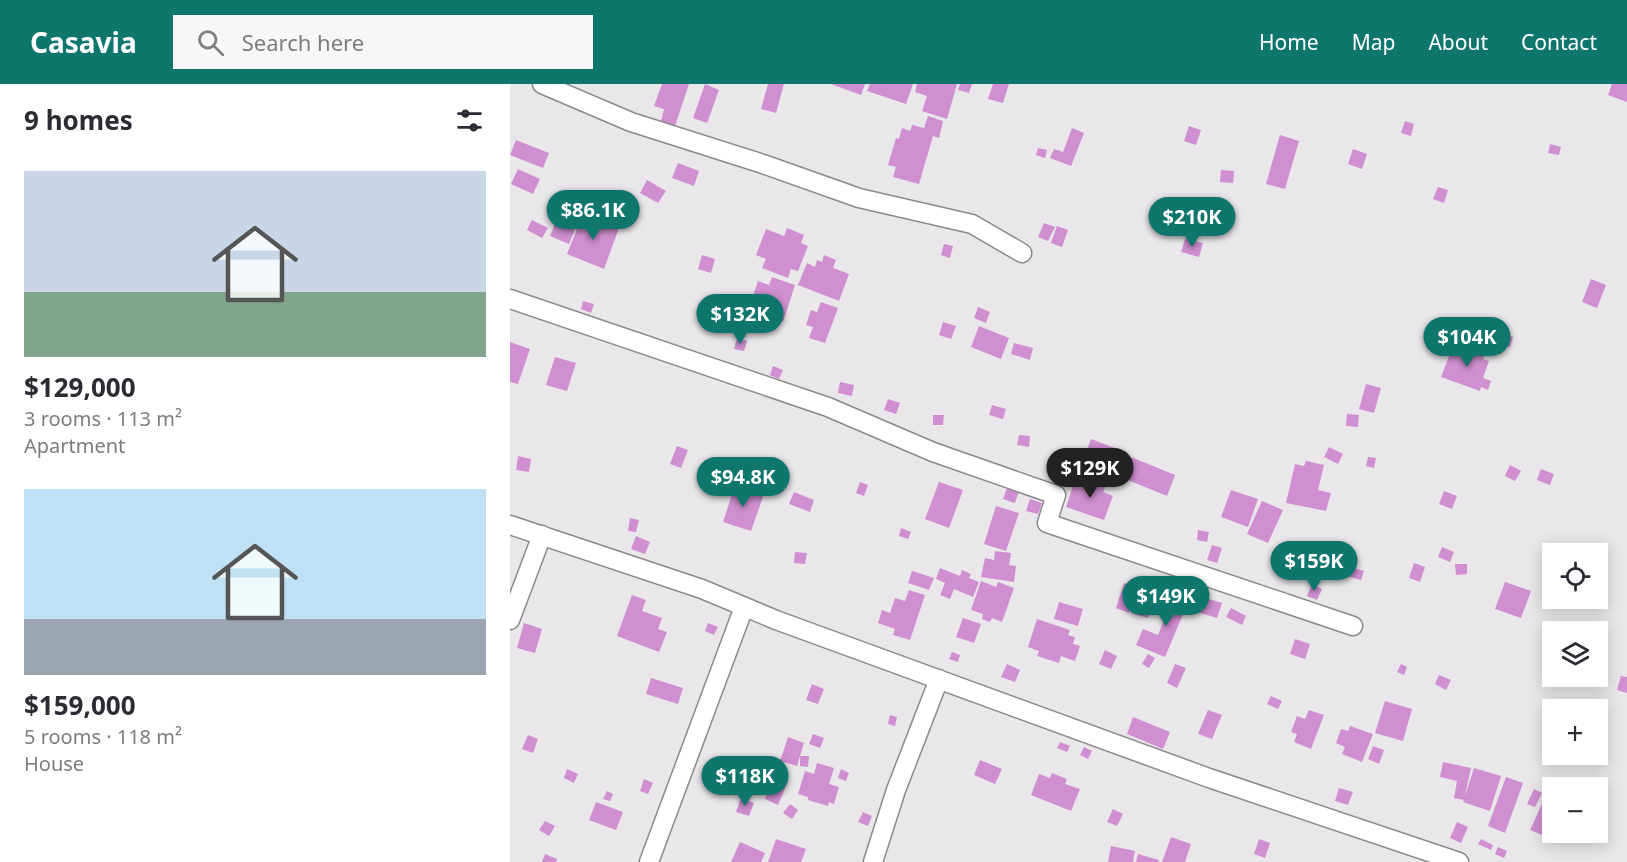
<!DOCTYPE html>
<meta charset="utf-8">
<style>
body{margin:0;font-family:"Noto Sans",sans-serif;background:#f7f7f7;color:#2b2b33;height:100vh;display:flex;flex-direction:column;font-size:22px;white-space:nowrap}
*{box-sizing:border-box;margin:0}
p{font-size:20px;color:#7c7c81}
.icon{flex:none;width:33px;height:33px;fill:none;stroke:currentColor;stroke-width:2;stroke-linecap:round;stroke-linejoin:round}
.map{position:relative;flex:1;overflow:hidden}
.sheet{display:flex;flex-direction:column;background:#fff;width:510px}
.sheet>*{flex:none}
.tools{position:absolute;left:1032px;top:459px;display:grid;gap:12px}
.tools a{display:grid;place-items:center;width:66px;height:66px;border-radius:0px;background:#fff;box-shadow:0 3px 15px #0003;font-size:30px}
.price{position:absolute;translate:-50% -51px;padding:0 14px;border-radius:21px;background:#0f766e;color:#fff;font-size:20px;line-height:39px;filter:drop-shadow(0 2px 3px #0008)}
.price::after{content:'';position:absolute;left:50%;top:36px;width:18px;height:14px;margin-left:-9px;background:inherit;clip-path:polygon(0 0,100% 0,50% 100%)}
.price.selected{background:#222;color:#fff}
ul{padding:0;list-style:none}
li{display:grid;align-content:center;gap:12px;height:318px;padding:0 24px}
li span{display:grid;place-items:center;height:186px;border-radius:0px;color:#555}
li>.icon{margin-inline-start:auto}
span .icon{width:108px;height:108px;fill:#fffc;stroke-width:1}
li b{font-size:26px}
h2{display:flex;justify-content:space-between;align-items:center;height:72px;padding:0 24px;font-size:26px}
header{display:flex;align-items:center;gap:36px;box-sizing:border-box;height:84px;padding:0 30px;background:#0f766e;color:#fff}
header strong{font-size:28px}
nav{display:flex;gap:33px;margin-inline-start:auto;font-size:21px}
.search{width:420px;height:54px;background:#f7f7f7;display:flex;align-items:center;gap:15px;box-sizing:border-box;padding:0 21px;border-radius:0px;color:#7c7c81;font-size:22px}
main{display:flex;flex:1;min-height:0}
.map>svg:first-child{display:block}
.building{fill:#cf8fd0}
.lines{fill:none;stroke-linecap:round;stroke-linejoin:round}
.minor-casing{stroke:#8b898b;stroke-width:21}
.minor{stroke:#fff;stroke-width:18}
</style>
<header>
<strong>Casavia</strong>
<div class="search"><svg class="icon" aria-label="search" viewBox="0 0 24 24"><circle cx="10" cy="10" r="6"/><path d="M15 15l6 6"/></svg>Search here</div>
<nav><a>Home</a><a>Map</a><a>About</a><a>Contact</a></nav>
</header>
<main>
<section class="sheet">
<h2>9 homes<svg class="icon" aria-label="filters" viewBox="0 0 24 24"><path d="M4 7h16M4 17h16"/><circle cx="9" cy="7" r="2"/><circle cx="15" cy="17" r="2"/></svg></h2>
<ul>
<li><span style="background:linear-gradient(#c9d6e8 65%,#7fa58c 0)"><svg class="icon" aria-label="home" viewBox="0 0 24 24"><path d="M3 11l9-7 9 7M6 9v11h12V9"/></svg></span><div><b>$129,000</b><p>3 rooms · 113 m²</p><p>Apartment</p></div></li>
<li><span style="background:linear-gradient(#bfe0f5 70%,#9aa5b1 0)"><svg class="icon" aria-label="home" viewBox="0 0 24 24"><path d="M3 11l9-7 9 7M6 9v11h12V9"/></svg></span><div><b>$159,000</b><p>5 rooms · 118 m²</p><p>House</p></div></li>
</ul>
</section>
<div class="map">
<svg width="1117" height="778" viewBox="0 0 1117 778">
<rect width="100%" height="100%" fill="#eae7ea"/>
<path class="building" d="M 152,0 L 179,0 L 165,42 L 151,37 L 154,25 L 144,22 Z
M 195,0 L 209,6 L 197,39 L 183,34 Z
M 258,0 L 274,0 L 266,29 L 251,25 Z
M 321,0 L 355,0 L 351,11 Z
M 360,0 L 403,0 L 396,20 L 357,7 Z
M 407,0 L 447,0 L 437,35 L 412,27 L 417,12 L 405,8 Z
M 450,0 L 462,0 L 459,9 L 448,6 Z
M 483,0 L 499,0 L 493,19 L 478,15 Z
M 1102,0 L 1117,0 L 1117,18 L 1098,11 Z
M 418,32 L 433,37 L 429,54 L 423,52 L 409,100 L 383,93 L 386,83 L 378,81 L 386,54 L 389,55 L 392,44 L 400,47 L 402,41 L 414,44 Z
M 895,37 L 904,40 L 901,52 L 891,49 Z
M 679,42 L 691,46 L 686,61 L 674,57 Z
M 562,44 L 574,49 L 561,82 L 540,74 L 544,65 L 553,68 Z
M 770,51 L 789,57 L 775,105 L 756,100 Z
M 6,56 L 39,69 L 33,84 L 0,71 Z
M 1040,60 L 1051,63 L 1049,71 L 1038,69 Z
M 528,64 L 537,66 L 535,74 L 526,71 Z
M 843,65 L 857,70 L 852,85 L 838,80 Z
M 168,79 L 189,87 L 184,102 L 162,94 Z
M 8,85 L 30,95 L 23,110 L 1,100 Z
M 711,86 L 724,87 L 723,99 L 710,98 Z
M 137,96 L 156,107 L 148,119 L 130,109 Z
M 928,103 L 938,106 L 934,119 L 923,115 Z
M 51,125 L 70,133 L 59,160 L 40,152 Z
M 73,130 L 109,144 L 94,185 L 57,170 Z
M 22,136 L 38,144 L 32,154 L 17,146 Z
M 534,139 L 545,143 L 538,157 L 528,153 Z
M 547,142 L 558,146 L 552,163 L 541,159 Z
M 277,144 L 294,151 L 291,159 L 298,162 L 288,187 L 281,185 L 278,194 L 252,184 L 256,175 L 246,171 L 256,145 L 274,152 Z
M 675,155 L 693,159 L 689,173 L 671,168 Z
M 434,160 L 443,162 L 440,174 L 431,171 Z
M 192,171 L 205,175 L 201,189 L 188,185 Z
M 314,171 L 326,176 L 323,184 L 339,190 L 329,217 L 288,201 L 297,179 L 305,183 L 307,176 L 312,178 Z
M 262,193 L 285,201 L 273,238 L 257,233 L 260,224 L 241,218 L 248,197 L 259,201 Z
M 1081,195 L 1096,201 L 1087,224 L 1072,218 Z
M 73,217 L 84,220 L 81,229 L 71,225 Z
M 311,218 L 328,224 L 315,259 L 299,254 L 303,243 L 296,241 L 301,226 L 307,228 Z
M 468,223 L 480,228 L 476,239 L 464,234 Z
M 433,238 L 446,242 L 441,255 L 429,251 Z
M 469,242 L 499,254 L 491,275 L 461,263 Z
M 947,247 L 961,252 L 957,263 L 943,258 Z
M 991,249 L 1003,253 L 1000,263 L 988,259 Z
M 227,254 L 237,257 L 234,267 L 224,265 Z
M 0,258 L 20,265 L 8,300 L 0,298 Z
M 504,259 L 523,264 L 520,276 L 501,270 Z
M 960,261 L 976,267 L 973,275 L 979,277 L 973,294 L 981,297 L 978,306 L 971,303 L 970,307 L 931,293 L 943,262 L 958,268 Z
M 45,273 L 66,279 L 57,307 L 36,301 Z
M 263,282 L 273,286 L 269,295 L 260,291 Z
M 330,298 L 344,301 L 342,312 L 328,309 Z
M 856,300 L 871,304 L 864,329 L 849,325 Z
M 378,315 L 390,319 L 386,330 L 374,326 Z
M 482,321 L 496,325 L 493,335 L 479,331 Z
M 837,330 L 849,331 L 848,343 L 836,342 Z
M 423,331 L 434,331 L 433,341 L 423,341 Z
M 509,351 L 520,352 L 519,363 L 507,361 Z
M 581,355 L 618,369 L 612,385 L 575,371 Z
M 167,362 L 178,366 L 171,384 L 160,380 Z
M 819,363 L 833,370 L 828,380 L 814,373 Z
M 8,372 L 21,375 L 19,388 L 6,386 Z
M 621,373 L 665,391 L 657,412 L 613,394 Z
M 858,373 L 866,374 L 864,384 L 856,382 Z
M 796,377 L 814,381 L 808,406 L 821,409 L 816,427 L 776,419 L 785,380 L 794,382 Z
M 1000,381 L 1011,387 L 1005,397 L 995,392 Z
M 205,383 L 218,388 L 213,403 L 200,398 Z
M 1031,385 L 1044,390 L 1040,401 L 1027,396 Z
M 577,395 L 596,401 L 593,408 L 603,412 L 594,436 L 556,423 L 565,396 L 575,400 Z
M 350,398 L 358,401 L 354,412 L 346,409 Z
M 429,398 L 453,406 L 439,444 L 415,435 Z
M 225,401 L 254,410 L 241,447 L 213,438 Z
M 498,401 L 510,404 L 505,419 L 493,415 Z
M 721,406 L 748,415 L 738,443 L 711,433 Z
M 934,407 L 947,412 L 942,425 L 929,420 Z
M 284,408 L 304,416 L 300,428 L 279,420 Z
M 520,415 L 532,419 L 528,430 L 516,427 Z
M 752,417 L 773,426 L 758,459 L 737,450 Z
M 486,422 L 509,429 L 496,467 L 474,460 Z
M 120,434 L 129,436 L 126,448 L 118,447 Z
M 391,444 L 401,448 L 398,455 L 389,452 Z
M 688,446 L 699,448 L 697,458 L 687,456 Z
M 126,452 L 140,458 L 135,470 L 121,465 Z
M 702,461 L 712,464 L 707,479 L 697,476 Z
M 932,463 L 944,468 L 940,478 L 928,473 Z
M 485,467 L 501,469 L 499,481 L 506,482 L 504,498 L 471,493 L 475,474 L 484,476 Z
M 285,468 L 297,469 L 295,480 L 284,479 Z
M 904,479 L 915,483 L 910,498 L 899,494 Z
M 945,480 L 957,480 L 957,490 L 946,491 Z
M 796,483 L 807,488 L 802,498 L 791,493 Z
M 840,483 L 854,487 L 851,496 L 837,492 Z
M 430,484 L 450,492 L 452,486 L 461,490 L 459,494 L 469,498 L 463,513 L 444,505 L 440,515 L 430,511 L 435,499 L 426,495 Z
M 402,487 L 424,494 L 419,506 L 398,499 Z
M 633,492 L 650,498 L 638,534 L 621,529 Z
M 471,497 L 486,503 L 488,498 L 504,504 L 492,538 L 482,534 L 480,538 L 472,535 L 473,530 L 461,526 Z
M 995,498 L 1021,507 L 1011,534 L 985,525 Z
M 614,499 L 627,503 L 619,529 L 606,524 Z
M 802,500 L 812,505 L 807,516 L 797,512 Z
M 667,505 L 681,511 L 655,573 L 626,561 L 633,545 L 648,551 Z
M 399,506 L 415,511 L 400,556 L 383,551 L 385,545 L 368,539 L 372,526 L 380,529 L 385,514 L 395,517 Z
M 122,511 L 136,516 L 132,527 L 152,534 L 148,545 L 157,548 L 149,568 L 107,552 Z
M 689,512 L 712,519 L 707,534 L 684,527 Z
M 549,518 L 573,525 L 568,542 L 544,535 Z
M 721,524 L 736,532 L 732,541 L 716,533 Z
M 453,534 L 471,540 L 464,559 L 446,553 Z
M 527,535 L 560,546 L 558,551 L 565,553 L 563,560 L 570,562 L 565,577 L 551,572 L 549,579 L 527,572 L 529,567 L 518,563 Z
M 14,539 L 32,545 L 25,569 L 7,564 Z
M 198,539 L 208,543 L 204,551 L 195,547 Z
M 785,555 L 800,560 L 795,575 L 780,570 Z
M 595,566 L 607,572 L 601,585 L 589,580 Z
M 442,568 L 450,571 L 448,578 L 439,575 Z
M 638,570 L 645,574 L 639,584 L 632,580 Z
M 497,580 L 510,586 L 505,598 L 491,593 Z
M 665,580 L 676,584 L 667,604 L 657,599 Z
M 891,580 L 897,583 L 894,591 L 887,588 Z
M 929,591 L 941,596 L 936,606 L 925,600 Z
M 1111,592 L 1117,593 L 1117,609 L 1107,606 Z
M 141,594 L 173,604 L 168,620 L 136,610 Z
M 302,600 L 314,605 L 308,620 L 296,616 Z
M 761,612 L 772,617 L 768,625 L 757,620 Z
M 875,617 L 902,625 L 893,657 L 865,649 Z
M 698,626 L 712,631 L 702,655 L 688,650 Z
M 799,626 L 814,631 L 801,665 L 784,658 L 787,650 L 781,648 L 787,632 L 795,635 Z
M 380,631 L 387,633 L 385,642 L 378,640 Z
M 623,633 L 660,648 L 653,665 L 617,650 Z
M 840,642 L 863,650 L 852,678 L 832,670 L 835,663 L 826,659 L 831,645 L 838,647 Z
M 303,650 L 314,654 L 310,664 L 299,660 Z
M 18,651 L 28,655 L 23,669 L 12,665 Z
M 278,653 L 294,659 L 287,682 L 270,677 Z
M 550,658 L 560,662 L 557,668 L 547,664 Z
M 863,662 L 874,666 L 869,680 L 858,675 Z
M 574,663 L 582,667 L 578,675 L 570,671 Z
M 290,672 L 299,672 L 298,683 L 290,682 Z
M 470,676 L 492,685 L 485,700 L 464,691 Z
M 933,678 L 961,684 L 954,716 L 944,714 L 947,697 L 930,693 Z
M 307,679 L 324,684 L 319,700 L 329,703 L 324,720 L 319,718 L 318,722 L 298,716 L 298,713 L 288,710 L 295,687 L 304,690 Z
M 964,684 L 991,692 L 980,727 L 953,718 Z
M 57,685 L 68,690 L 64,699 L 54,694 Z
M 331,685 L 339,689 L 336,697 L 328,694 Z
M 542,689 L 557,695 L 555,700 L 570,705 L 561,727 L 521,711 L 529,690 L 540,694 Z
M 265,691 L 278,697 L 268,721 L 255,715 Z
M 996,693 L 1013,699 L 995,749 L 978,742 Z
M 134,695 L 143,699 L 138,710 L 130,707 Z
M 829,704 L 843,708 L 838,721 L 825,717 Z
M 1024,705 L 1032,709 L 1025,723 L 1017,720 Z
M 97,707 L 103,710 L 100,717 L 93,715 Z
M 1036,711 L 1042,714 L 1042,748 L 1050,748 L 1046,757 L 1020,746 Z
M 231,714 L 244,719 L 239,732 L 226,728 Z
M 86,718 L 113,728 L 106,746 L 79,736 Z
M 280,720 L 288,726 L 282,735 L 273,729 Z
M 603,725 L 613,730 L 607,742 L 597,738 Z
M 353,728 L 362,732 L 358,742 L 348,738 Z
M 35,737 L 45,742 L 39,752 L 29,746 Z
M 947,738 L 958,743 L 951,759 L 940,754 Z
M 661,753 L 681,760 L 675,778 L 652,778 Z
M 266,755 L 296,765 L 291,778 L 258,778 Z
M 749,755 L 760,759 L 755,774 L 744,770 Z
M 971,755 L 983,761 L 981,766 L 968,760 Z
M 230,758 L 255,769 L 251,778 L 221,778 Z
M 601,762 L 625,767 L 623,778 L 598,778 Z
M 988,763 L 997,767 L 994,774 L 985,770 Z
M 35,770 L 47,775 L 46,778 L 32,778 Z
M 628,770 L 649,776 L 648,778 L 626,778 Z"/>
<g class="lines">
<defs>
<path id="minor" d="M 32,0 L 121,38 L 253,80 L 349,114 L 462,140 L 512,169
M 0,215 L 318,323 L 423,368 L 546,411 L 537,439 L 843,542
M 0,441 L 192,505 L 266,536 L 699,694 L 949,778
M 0,536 L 32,451
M 139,778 L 234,523
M 363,778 L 386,706 L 429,595"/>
</defs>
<use href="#minor" class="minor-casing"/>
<use href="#minor" class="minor"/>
</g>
</svg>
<div class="tools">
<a><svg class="icon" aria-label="locate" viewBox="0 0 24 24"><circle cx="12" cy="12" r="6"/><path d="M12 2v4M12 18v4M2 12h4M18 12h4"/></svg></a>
<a><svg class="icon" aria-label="layers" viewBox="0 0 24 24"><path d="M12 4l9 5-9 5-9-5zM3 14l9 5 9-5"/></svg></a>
<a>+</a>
<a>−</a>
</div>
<b class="price" style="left:83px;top:157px">$86.1K</b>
<b class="price" style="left:682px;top:164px">$210K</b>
<b class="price" style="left:230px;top:261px">$132K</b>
<b class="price" style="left:957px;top:284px">$104K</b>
<b class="price selected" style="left:580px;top:415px">$129K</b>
<b class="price" style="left:233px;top:424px">$94.8K</b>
<b class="price" style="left:804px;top:508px">$159K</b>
<b class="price" style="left:656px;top:543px">$149K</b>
<b class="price" style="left:235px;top:723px">$118K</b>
</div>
</main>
